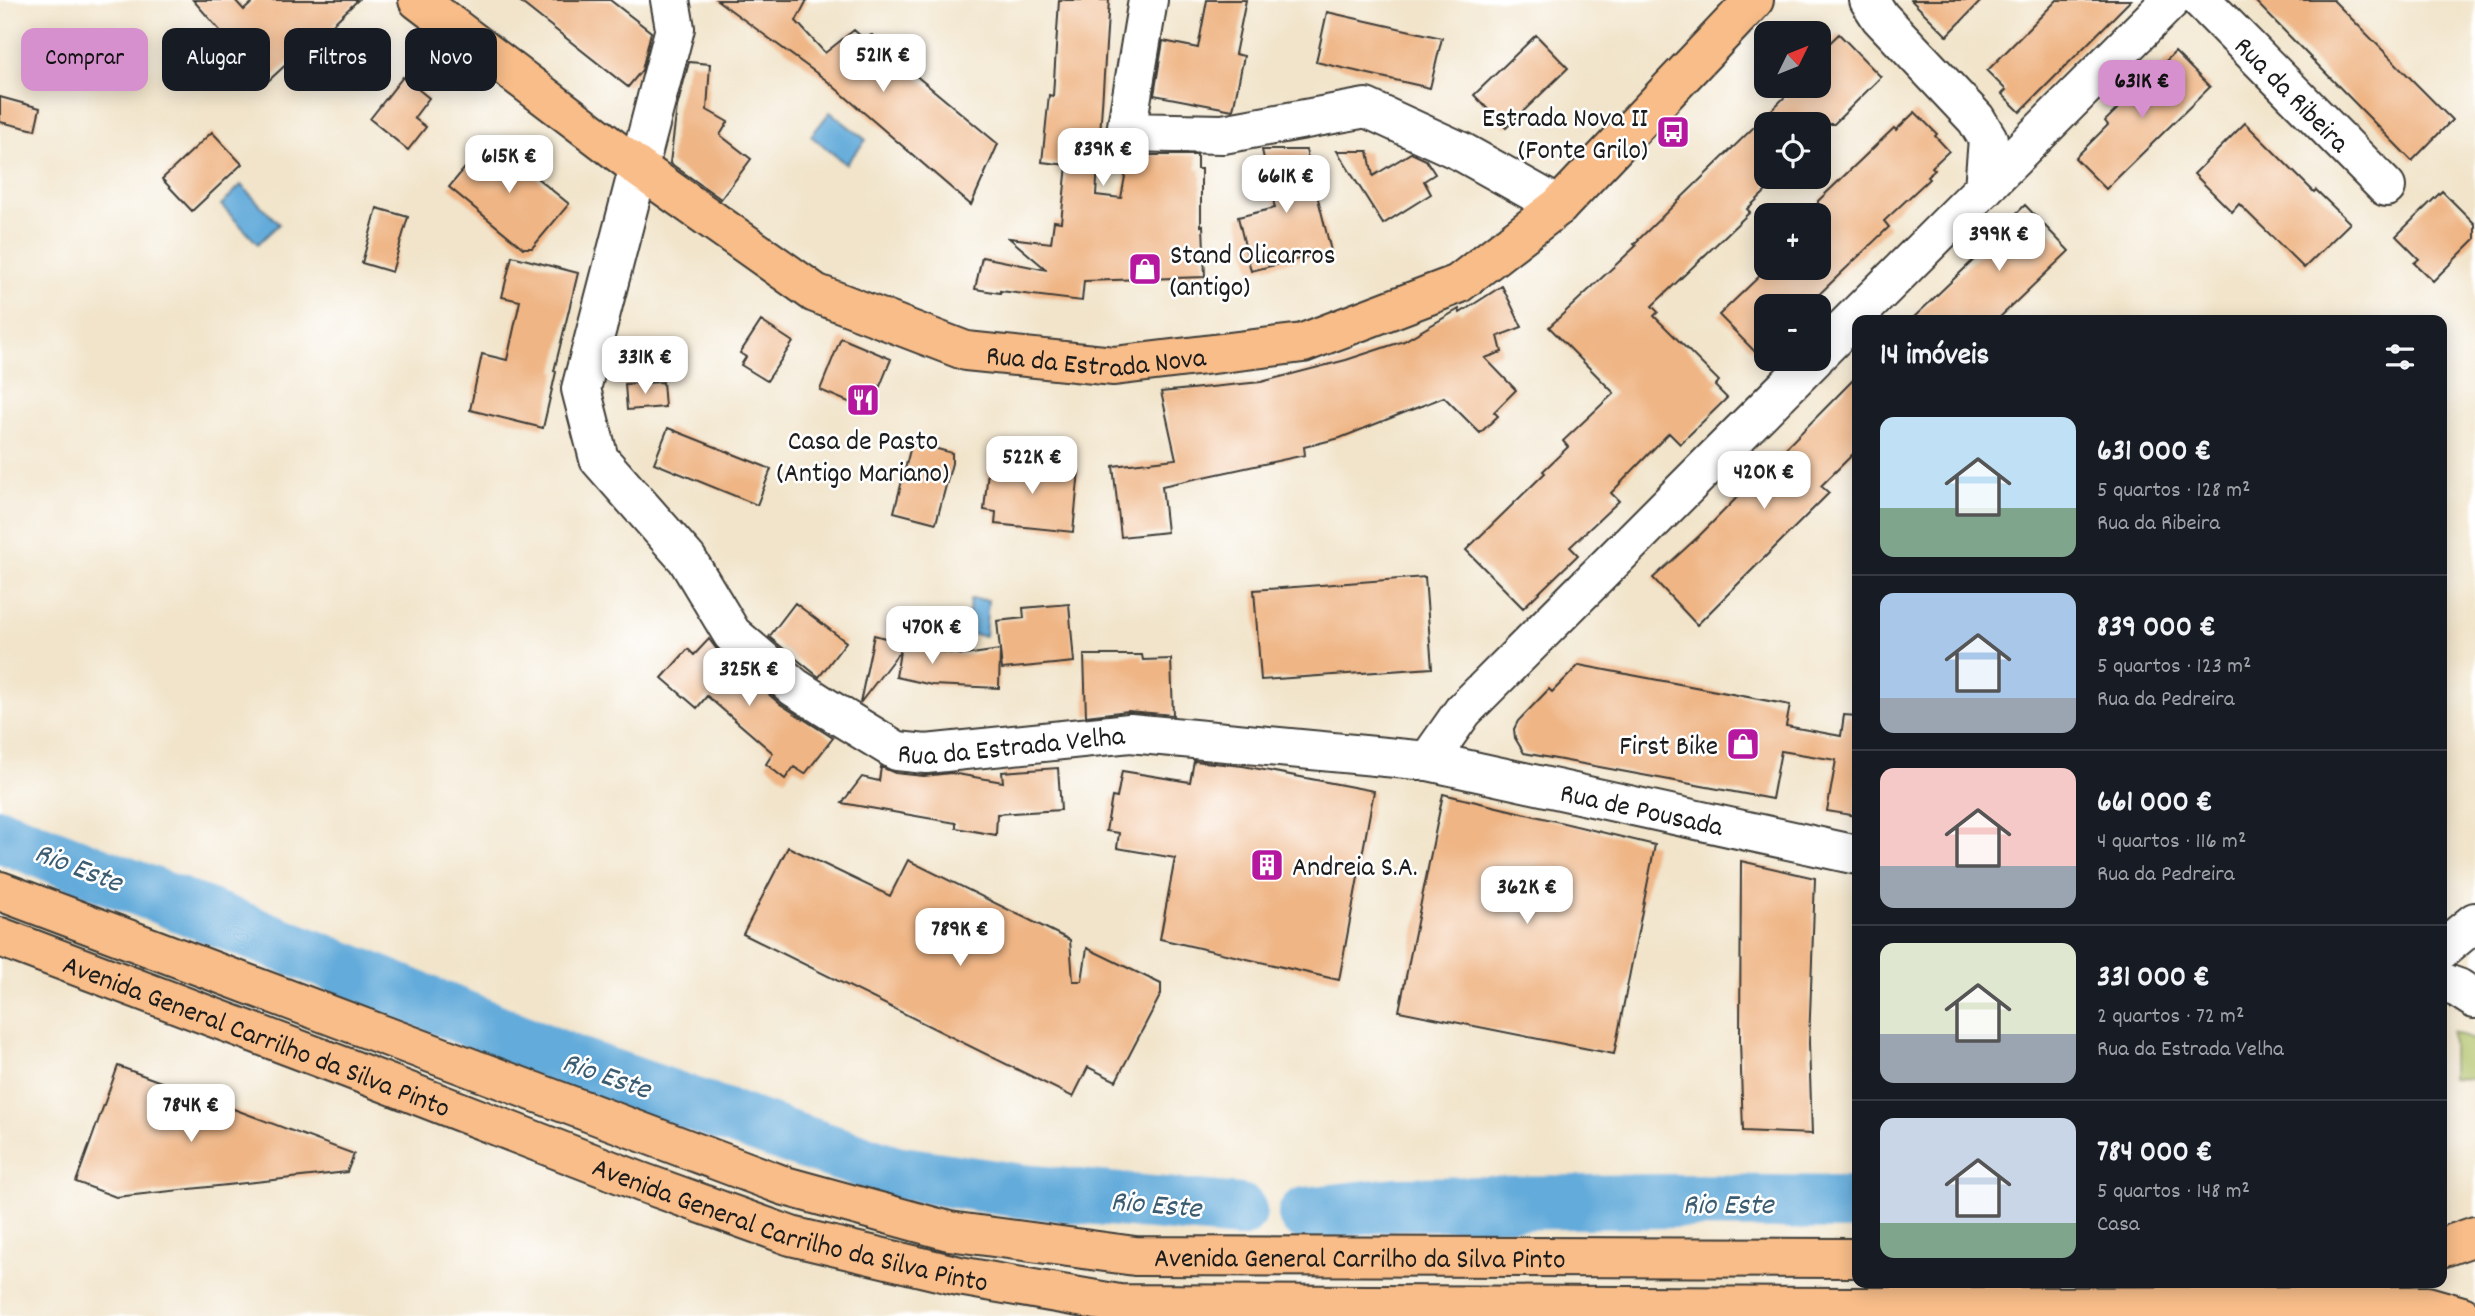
<!DOCTYPE html>
<html lang="pt">
<meta charset="utf-8">
<style>
body{margin:0;font-family:Dekko,sans-serif;background:#20242c;color:#f1f3f6;height:100vh;display:flex;flex-direction:column;font-size:26px;white-space:nowrap}
*{box-sizing:border-box;margin:0}
p{font-size:23px;color:#9ea1a6}
.icon{flex:none;width:38px;height:38px;fill:none;stroke:currentColor;stroke-width:2;stroke-linecap:round;stroke-linejoin:round}
.map{position:relative;flex:1;overflow:hidden}
.panel{position:absolute;left:1852px;top:315px;width:595px;height:973px;display:flex;flex-direction:column;background:#171b24;border-radius:14px;box-shadow:0 4px 18px #0003}
.panel>*{flex:none}
.top-card{position:absolute;left:21px;top:28px;width:665px;height:63px;display:flex;gap:14px}
.needle{width:46px;rotate:47deg}
.buttons{position:absolute;left:1754px;top:21px;display:grid;gap:14px}
.buttons a{display:grid;place-items:center;width:77px;height:77px;border-radius:14px;background:#171b24;box-shadow:0 4px 18px #0003;font-size:35px}
.price{position:absolute;translate:-50% -60px;padding:0 16px;border-radius:14px;background:#fff;color:#222;font-size:23px;line-height:46px;filter:drop-shadow(0 2px 4px #0008)}
.price::after{content:'';position:absolute;left:50%;top:42px;width:21px;height:16px;margin-left:-10px;background:inherit;clip-path:polygon(0 0,100% 0,50% 100%)}
.price.selected{background:#d690ce;color:#111}
ul{padding:0;list-style:none}
li{display:flex;align-items:center;gap:21px;height:175px;padding:0 28px}
li+li{border-top:2px solid #363941}
li span{display:grid;place-items:center;flex:none;width:196px;height:140px;border-radius:14px;color:#555}
li>.icon{margin-inline-start:auto}
span .icon{width:84px;height:84px;fill:#fffc;stroke-width:1}
li b{font-size:30px}
h2{display:flex;justify-content:space-between;align-items:center;height:84px;padding:0 28px;font-size:30px}
.chip{padding:0 24px;border-radius:14px;background:#171b24;box-shadow:0 4px 18px #0003;font-size:24px;line-height:63px}
.chip.selected{background:#d690ce;color:#111}
.map>svg:first-child{display:block}
.green{fill:#acbd60;stroke:#646c3e;stroke-width:2}
.water{fill:#63abda;stroke:#40647b;stroke-width:2}
.lines{fill:none;stroke-linecap:round;stroke-linejoin:round}
.river{stroke:#63abda;stroke-width:54}
.building{fill:#efb585}
.minor-casing{stroke:#3c3a36;stroke-width:42}
.major-casing{stroke:#3c3a36;stroke-width:42}
.minor{stroke:#fff;stroke-width:38}
.major{stroke:#f8bd89;stroke-width:38}
.labels{text-anchor:middle;stroke-width:5;stroke-linejoin:round;paint-order:stroke}
.street-label{font-size:28px;fill:#1c1c1c;stroke:#fff}
.poi-label{font-size:28px;fill:#1c1c1c;stroke:#fff;text-anchor:end}
.water-label{font-size:30px;font-style:italic;fill:#3c5c71;stroke:#fff}
</style>
<div class="map">
<svg width="2475" height="1316" viewBox="0 0 2475 1316">
<rect width="100%" height="100%" fill="#fff"/>
<filter id="ink" filterUnits="userSpaceOnUse"><feTurbulence type="fractalNoise" baseFrequency=".0143" numOctaves="2"/><feDisplacementMap in="SourceGraphic" scale="14" xChannelSelector="R" yChannelSelector="G"/><feConvolveMatrix kernelMatrix="1 2 1 2 8 2 1 2 1" color-interpolation-filters="sRGB"/></filter>
<filter id="wash" filterUnits="userSpaceOnUse"><feTurbulence type="fractalNoise" baseFrequency=".00686" numOctaves="4" result="noise"/><feDisplacementMap in="SourceGraphic" scale="28" xChannelSelector="R" yChannelSelector="G"/><feGaussianBlur stdDeviation="1.57" result="paint"/><feColorMatrix in="noise" values="0 0 0 0 0 0 0 0 0 0 0 0 0 0 0 0 0 1.4 0 .05"/><feComposite in="paint" operator="in"/></filter>
<g filter="url(#wash)">
<rect width="100%" height="100%" fill="#f1e4ca"/>
<path class="green" d="M 2452,1032 L 2475,1041 L 2475,1079 L 2452,1078 Z"/>
<path class="water" d="M 830,112 L 866,140 L 846,164 L 811,136 Z
M 241,185 L 279,224 L 258,244 L 221,205 Z
M 970,599 L 988,600 L 985,636 L 967,634 Z"/>
<g class="lines">
<path class="river" d="M 0,835 L 363,976 L 574,1063 L 790,1138 L 895,1172 L 1021,1191 L 1240,1211
M 1305,1214 L 1396,1204 L 1675,1201 L 1857,1203"/>
</g>
<g id="blocks">
<path class="building" d="M 193,0 L 235,0 L 244,10 L 255,0 L 358,0 L 333,24 L 363,48 L 330,90 L 292,59 L 266,83 Z
M 518,0 L 610,0 L 651,32 L 642,70 L 628,87 Z
M 717,0 L 807,0 L 796,21 L 825,53 L 854,30 L 863,38 L 872,35 L 884,49 L 998,144 L 971,205 L 826,80 Z
M 1059,0 L 1109,0 L 1096,195 L 1121,198 L 1129,155 L 1197,155 L 1197,169 L 1201,169 L 1201,226 L 1203,225 L 1205,277 L 1084,281 L 1082,301 L 1000,291 L 1000,293 L 975,289 L 982,257 L 1047,270 L 1009,238 L 1051,243 L 1054,221 L 1061,222 L 1067,165 L 1042,162 L 1049,95 L 1053,96 Z
M 1207,0 L 1246,0 L 1235,54 L 1244,56 L 1233,110 L 1154,95 L 1163,41 L 1198,48 Z
M 1911,0 L 1982,0 L 1947,36 Z
M 2057,0 L 2131,0 L 2020,112 L 2002,94 L 2006,90 L 1987,71 Z
M 2254,0 L 2333,0 L 2452,120 L 2412,161 Z
M 1327,12 L 1442,38 L 1430,88 L 1316,62 Z
M 1839,34 L 1881,77 L 1834,124 L 1766,124 L 1766,191 L 1747,209 L 1750,212 L 1652,306 L 1658,312 L 1654,316 L 1719,381 L 1715,386 L 1727,398 L 1680,444 L 1669,433 L 1636,467 L 1611,493 L 1619,501 L 1570,547 L 1578,555 L 1523,608 L 1466,550 L 1545,473 L 1543,471 L 1568,447 L 1563,441 L 1614,393 L 1549,327 L 1636,246 L 1634,244 L 1796,86 L 1818,86 L 1818,54 Z
M 1536,35 L 1568,68 L 1506,128 L 1474,95 Z
M 2175,52 L 2210,87 L 2106,189 L 2075,158 L 2108,125 L 2105,121 Z
M 689,62 L 710,64 L 707,110 L 728,122 L 720,135 L 751,159 L 721,199 L 670,163 L 677,107 Z
M 403,77 L 429,98 L 414,118 L 426,127 L 408,150 L 370,119 Z
M 0,97 L 40,108 L 35,130 L 0,122 Z
M 1915,112 L 1937,134 L 1935,136 L 1949,151 L 1932,167 L 1935,170 L 1927,177 L 1929,179 L 1884,221 L 1889,227 L 1807,306 L 1766,306 L 1766,363 L 1719,315 L 1768,268 L 1818,268 L 1818,201 L 1894,128 L 1896,130 Z
M 2245,123 L 2314,192 L 2316,190 L 2350,223 L 2304,268 L 2239,204 L 2232,212 L 2194,174 Z
M 212,132 L 242,164 L 192,211 L 162,179 Z
M 489,139 L 569,204 L 532,248 L 523,248 L 449,187 Z
M 1262,150 L 1306,150 L 1331,251 L 1251,271 L 1238,217 L 1275,208 Z
M 1337,151 L 1368,151 L 1373,176 L 1411,153 L 1426,160 L 1435,174 L 1424,181 L 1431,194 L 1383,224 Z
M 2442,191 L 2475,224 L 2475,239 L 2433,281 L 2414,263 L 2419,259 L 2396,236 Z
M 2025,205 L 2069,251 L 1997,320 L 1911,320 L 1986,248 L 1984,245 Z
M 377,208 L 408,217 L 392,272 L 362,263 Z
M 512,256 L 578,273 L 554,371 L 556,372 L 543,428 L 470,410 L 482,354 L 507,360 L 520,301 L 502,297 Z
M 1502,286 L 1522,327 L 1498,336 L 1502,352 L 1485,358 L 1516,390 L 1494,412 L 1498,416 L 1480,433 L 1444,397 L 1340,438 L 1304,447 L 1305,455 L 1162,486 L 1167,532 L 1121,537 L 1113,466 L 1176,459 L 1161,392 L 1261,382 L 1346,360 L 1404,341 L 1459,309 L 1460,313 Z
M 761,321 L 793,342 L 767,381 L 741,365 L 746,357 L 740,353 Z
M 841,338 L 891,359 L 870,411 L 820,390 Z
M 1857,376 L 1857,450 L 1821,486 L 1829,493 L 1697,625 L 1653,578 L 1699,536 Z
M 663,382 L 665,407 L 627,410 L 625,384 Z
M 668,428 L 771,469 L 757,505 L 654,463 Z
M 912,442 L 952,453 L 952,463 L 936,523 L 894,512 Z
M 989,461 L 1079,470 L 1073,532 L 995,524 L 996,512 L 984,510 Z
M 1425,577 L 1432,668 L 1261,680 L 1254,590 Z
M 795,603 L 846,642 L 819,677 L 769,637 Z
M 1069,604 L 1074,662 L 1002,669 L 997,621 L 1024,618 L 1023,608 Z
M 874,635 L 929,650 L 965,655 L 1000,650 L 999,688 L 932,685 L 896,677 L 900,651 L 860,703 Z
M 709,639 L 718,651 L 780,704 L 833,738 L 805,774 L 794,767 L 785,779 L 766,764 L 773,753 L 707,696 L 697,708 L 662,678 L 688,649 L 694,655 Z
M 1084,655 L 1142,655 L 1143,660 L 1171,659 L 1173,715 L 1128,711 L 1086,716 Z
M 1579,665 L 1790,705 L 1786,726 L 1841,736 L 1844,715 L 1857,716 L 1857,816 L 1827,811 L 1836,760 L 1781,751 L 1772,799 L 1524,753 L 1515,738 L 1514,729 L 1518,721 L 1549,689 L 1552,692 Z
M 1194,761 L 1243,766 L 1374,791 L 1339,980 L 1160,939 L 1175,858 L 1117,848 L 1119,833 L 1106,831 L 1112,797 L 1117,798 L 1122,771 L 1190,782 Z
M 881,767 L 895,773 L 924,776 L 951,773 L 1003,782 L 1002,772 L 1058,768 L 1061,810 L 997,814 L 996,835 L 956,828 L 956,823 L 842,803 L 862,777 L 879,781 Z
M 1443,794 L 1655,845 L 1614,1054 L 1399,1011 Z
M 788,847 L 890,896 L 908,860 L 1070,940 L 1073,981 L 1082,981 L 1087,948 L 1161,984 L 1161,994 L 1116,1081 L 1088,1067 L 1073,1097 L 743,934 Z
M 1741,861 L 1815,878 L 1809,1043 L 1812,1134 L 1743,1131 L 1740,1040 Z
M 118,1066 L 354,1154 L 347,1172 L 116,1197 L 76,1182 Z"/>
</g>
</g>
<g filter="url(#ink)">
<use href="#blocks" fill-opacity="0" stroke="#3c3a36" stroke-width="2"/>
<g class="lines">
<defs>
<g id="minor">
<path id="s1" d="M 670,0 L 675,28 L 581,389 L 599,459 L 687,559 L 732,634 L 794,687 L 825,707 L 897,751 L 926,754 L 1130,733 L 1428,761 L 1857,855"/>
<path d="M 1148,0 L 1126,132 L 1223,134 L 1366,108 L 1462,152 L 1559,206"/>
<path id="s2" d="M 2201,0 L 2386,187"/>
<path d="M 1984,188 L 2171,0"/>
<path d="M 1818,354 L 1984,188 L 1988,139 L 1976,119 L 1880,17 L 1869,0"/>
<path d="M 1428,761 L 1463,711 L 1814,359"/>
<path d="M 2441,950 L 2475,922"/>
<path d="M 2441,982 L 2458,988 L 2475,999"/>
</g>
<g id="major">
<path id="s3" d="M 418,0 L 640,169 L 815,293 L 966,351 L 1114,366 L 1303,343 L 1458,284 L 1559,206 L 1754,0"/>
<path id="s4" d="M 0,891 L 785,1186 L 949,1231 L 1135,1256 L 1857,1258"/>
<path id="s5" d="M 0,937 L 350,1069 L 641,1182 L 791,1236 L 959,1276 L 1119,1304 L 1860,1307 L 2427,1306 L 2462,1316"/>
<path d="M 2441,1248 L 2475,1236"/>
</g>
</defs>
<use href="#minor" class="minor-casing"/>
<use href="#major" class="major-casing"/>
<use href="#minor" class="minor"/>
<use href="#major" class="major"/>
</g>
</g>
<defs>
<symbol id="bus-square" viewBox="-11 -11 22 22"><rect x="-9" y="-9" width="18" height="18" rx="4" fill="#b5179e" stroke="#fff"/><path d="M-5-6H5V4H4V6H2V4H-2V6H-4V4H-5ZM-3.5-4V0h7V-4ZM-3.5 1.2v1.5H-2V1.2ZM2 1.2v1.5H3.5V1.2Z" fill="#fff"/></symbol>
<symbol id="shop-square" viewBox="-11 -11 22 22"><rect x="-9" y="-9" width="18" height="18" rx="4" fill="#b5179e" stroke="#fff"/><path d="M-5-2.5h2.3a2.7 3.5 0 0 1 5.4 0H5L5.5 6h-11ZM-1.5-2.5h3a1.5 2.3 0 0 0-3 0Z" fill="#fff"/></symbol>
<symbol id="restaurant-square" viewBox="-11 -11 22 22"><rect x="-9" y="-9" width="18" height="18" rx="4" fill="#b5179e" stroke="#fff"/><path d="M-5-6h1v4h1v-4h1v4h1v-4h1v5L-1.5 .5V6h-2V.5L-5-1ZM5-6V6H3V1.5H1.5Q1.5-4 5-6Z" fill="#fff"/></symbol>
<symbol id="building-square" viewBox="-11 -11 22 22"><rect x="-9" y="-9" width="18" height="18" rx="4" fill="#b5179e" stroke="#fff"/><path d="M-4-6H4V6H1V3H-1V6H-4ZM-2.5-4.3h1.7v1.8h-1.7ZM.8-4.3h1.7v1.8H.8ZM-2.5-1h1.7V.8h-1.7ZM.8-1h1.7V.8H.8Z" fill="#fff"/></symbol>
</defs>
<g fill-rule="evenodd">
<use href="#bus-square" x="1654" y="113" width="38" height="38"/>
<use href="#shop-square" x="1126" y="250" width="38" height="38"/>
<use href="#restaurant-square" x="844" y="381" width="38" height="38"/>
<use href="#shop-square" x="1724" y="725" width="38" height="38"/>
<use href="#building-square" x="1248" y="846" width="38" height="38"/>
</g>
<g class="labels">
<g class="street-label">
<text dy="10" stroke="none"><textPath href="#s2" startOffset="131">Rua da Ribeira</textPath></text>
<text dy="10" stroke="none"><textPath href="#s3" startOffset="786">Rua da Estrada Nova</textPath></text>
<text dy="10" stroke="none"><textPath href="#s1" startOffset="1012">Rua da Estrada Velha</textPath></text>
<text dy="10" stroke="none"><textPath href="#s1" startOffset="1650">Rua de Pousada</textPath></text>
<text dy="10" stroke="none"><textPath href="#s5" startOffset="275">Avenida General Carrilho da Silva Pinto</textPath></text>
<text dy="10" stroke="none"><textPath href="#s5" startOffset="842">Avenida General Carrilho da Silva Pinto</textPath></text>
<text dy="10" stroke="none"><textPath href="#s4" startOffset="1421">Avenida General Carrilho da Silva Pinto</textPath></text>
</g>
<g class="poi-label">
<text x="1648" y="126">Estrada Nova II<tspan x="1648" dy="32">(Fonte Grilo)</tspan></text>
<text x="1170" y="263" text-anchor="start">Stand Olicarros<tspan x="1170" dy="32">(antigo)</tspan></text>
<text x="863" y="449" text-anchor="middle">Casa de Pasto<tspan x="863" dy="32">(Antigo Mariano)</tspan></text>
<text x="1718" y="754">First Bike</text>
<text x="1292" y="875" text-anchor="start">Andreia S.A.</text>
</g>
<g class="water-label">
<text transform="translate(79 866) rotate(21)" y="10">Rio Este</text>
<text transform="translate(607 1074) rotate(19)" y="10">Rio Este</text>
<text transform="translate(1156 1203) rotate(5)" y="10">Rio Este</text>
<text x="1728" y="1213">Rio Este</text>
</g>
</g>
</svg>
<div class="buttons">
<a><svg class="needle" viewBox="-14 -14 28 28"><path d="M0-13l5 13h-10z" fill="#e53935"/><path d="M0 13l5-13h-10z" fill="#9ea1a6"/></svg></a>
<a><svg class="icon" aria-label="locate" viewBox="0 0 24 24"><circle cx="12" cy="12" r="6"/><path d="M12 2v4M12 18v4M2 12h4M18 12h4"/></svg></a>
<a>+</a>
<a>−</a>
</div>
<b class="price" style="left:883px;top:94px">521K €</b>
<b class="price selected" style="left:2142px;top:120px">631K €</b>
<b class="price" style="left:1103px;top:188px">839K €</b>
<b class="price" style="left:509px;top:195px">615K €</b>
<b class="price" style="left:1286px;top:215px">661K €</b>
<b class="price" style="left:1999px;top:273px">399K €</b>
<b class="price" style="left:645px;top:396px">331K €</b>
<b class="price" style="left:1032px;top:496px">522K €</b>
<b class="price" style="left:1764px;top:511px">420K €</b>
<b class="price" style="left:932px;top:666px">470K €</b>
<b class="price" style="left:749px;top:708px">325K €</b>
<b class="price" style="left:1527px;top:926px">362K €</b>
<b class="price" style="left:960px;top:968px">789K €</b>
<b class="price" style="left:191px;top:1144px">784K €</b>
<div class="top-card">
<a class="chip selected">Comprar</a>
<a class="chip">Alugar</a>
<a class="chip">Filtros</a>
<a class="chip">Novo</a>
</div>
<section class="panel">
<h2>14 imóveis<svg class="icon" aria-label="filters" viewBox="0 0 24 24"><path d="M4 7h16M4 17h16"/><circle cx="9" cy="7" r="2"/><circle cx="15" cy="17" r="2"/></svg></h2>
<ul>
<li><span style="background:linear-gradient(#bfe0f5 65%,#7fa58c 0)"><svg class="icon" aria-label="home" viewBox="0 0 24 24"><path d="M3 11l9-7 9 7M6 9v11h12V9"/></svg></span><div><b>631 000 €</b><p>5 quartos · 128 m²</p><p>Rua da Ribeira</p></div></li>
<li><span style="background:linear-gradient(#a9c7e8 75%,#9aa5b1 0)"><svg class="icon" aria-label="home" viewBox="0 0 24 24"><path d="M3 11l9-7 9 7M6 9v11h12V9"/></svg></span><div><b>839 000 €</b><p>5 quartos · 123 m²</p><p>Rua da Pedreira</p></div></li>
<li><span style="background:linear-gradient(#f6c9c9 70%,#9aa5b1 0)"><svg class="icon" aria-label="home" viewBox="0 0 24 24"><path d="M3 11l9-7 9 7M6 9v11h12V9"/></svg></span><div><b>661 000 €</b><p>4 quartos · 116 m²</p><p>Rua da Pedreira</p></div></li>
<li><span style="background:linear-gradient(#dfe7d0 65%,#9aa5b1 0)"><svg class="icon" aria-label="home" viewBox="0 0 24 24"><path d="M3 11l9-7 9 7M6 9v11h12V9"/></svg></span><div><b>331 000 €</b><p>2 quartos · 72 m²</p><p>Rua da Estrada Velha</p></div></li>
<li><span style="background:linear-gradient(#c9d6e8 75%,#7fa58c 0)"><svg class="icon" aria-label="home" viewBox="0 0 24 24"><path d="M3 11l9-7 9 7M6 9v11h12V9"/></svg></span><div><b>784 000 €</b><p>5 quartos · 148 m²</p><p>Casa</p></div></li>
</ul>
</section>
</div>
